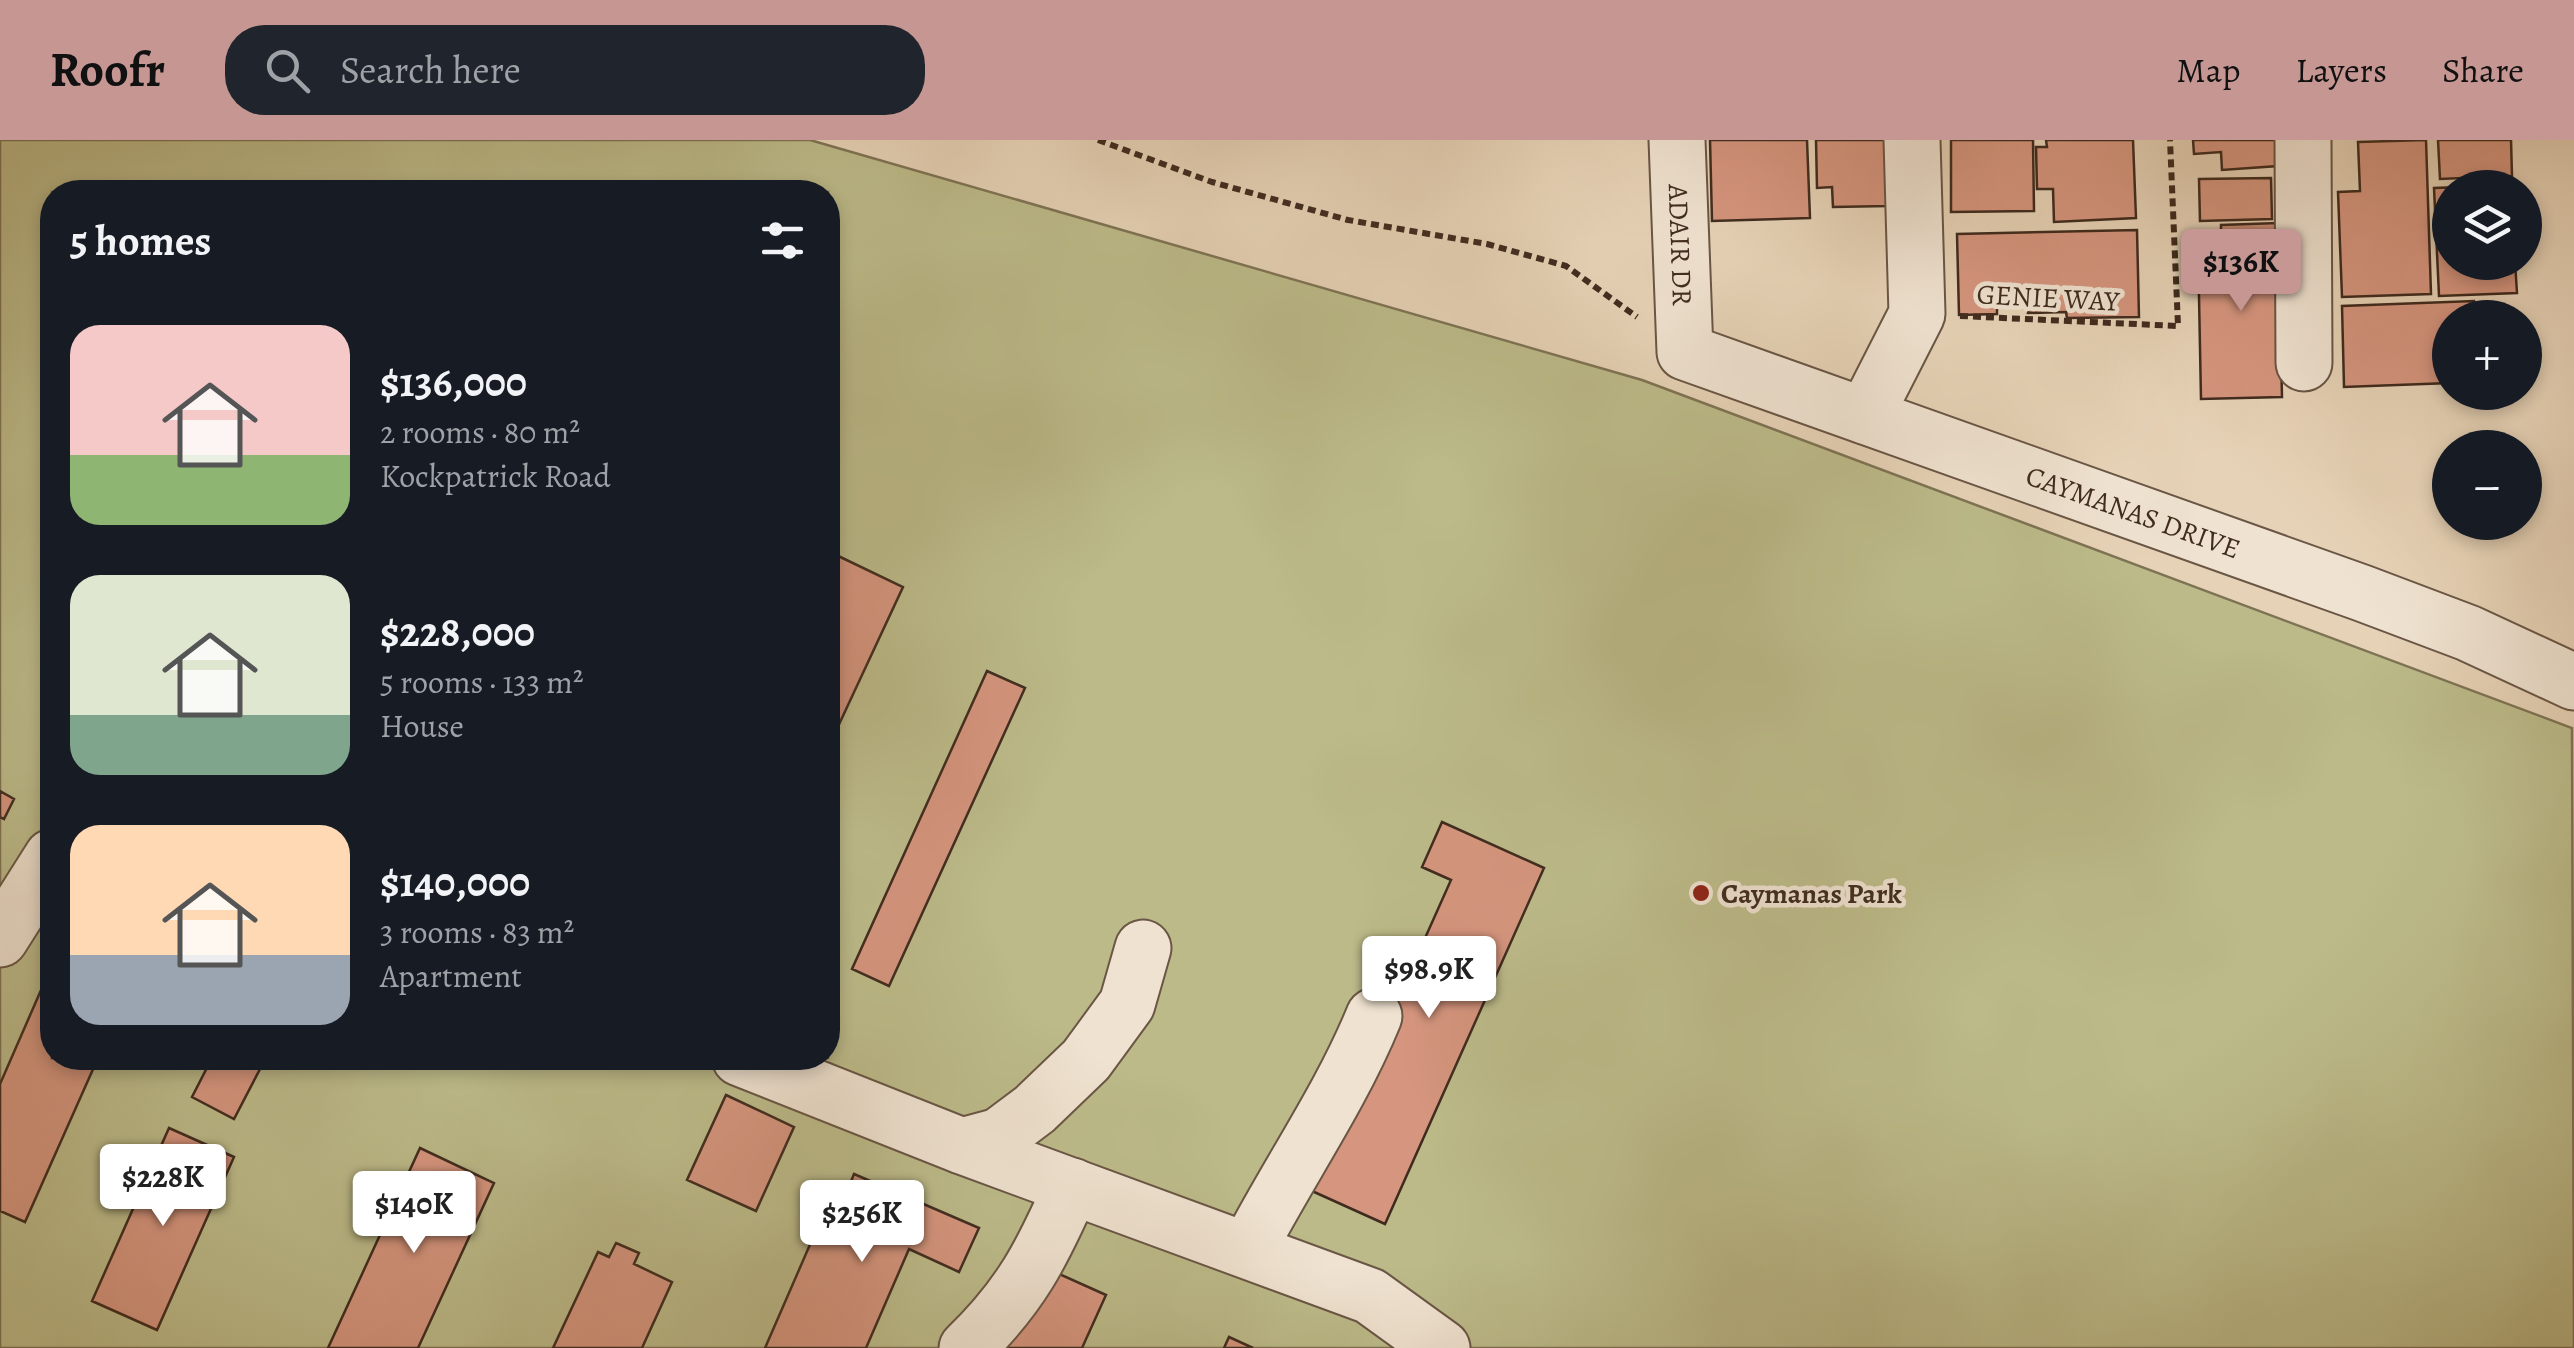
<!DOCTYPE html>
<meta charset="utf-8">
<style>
body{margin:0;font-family:Alegreya,serif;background:#20242c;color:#f1f3f6;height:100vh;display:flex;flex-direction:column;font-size:38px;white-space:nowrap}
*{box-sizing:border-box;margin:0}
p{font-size:32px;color:#9ea1a6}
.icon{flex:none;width:55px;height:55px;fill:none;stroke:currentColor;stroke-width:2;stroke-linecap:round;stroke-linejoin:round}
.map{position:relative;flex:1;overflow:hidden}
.side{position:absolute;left:40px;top:40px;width:800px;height:890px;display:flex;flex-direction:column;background:#171b24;border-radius:40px;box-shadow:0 5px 15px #0003}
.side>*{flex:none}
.fabs{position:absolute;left:2432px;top:30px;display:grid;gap:20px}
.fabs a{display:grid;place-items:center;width:110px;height:110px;border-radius:50%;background:#171b24;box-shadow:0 5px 15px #0003;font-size:50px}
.price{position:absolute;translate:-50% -85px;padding:0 22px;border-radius:10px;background:#fff;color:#222;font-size:32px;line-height:65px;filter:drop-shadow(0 2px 5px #0008)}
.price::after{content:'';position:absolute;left:50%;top:60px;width:30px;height:22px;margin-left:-15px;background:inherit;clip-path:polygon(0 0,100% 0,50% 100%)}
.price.current{background:#c59692;color:#111}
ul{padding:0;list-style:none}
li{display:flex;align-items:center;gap:30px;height:250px;padding:0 30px}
li span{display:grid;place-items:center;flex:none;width:280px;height:200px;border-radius:30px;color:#555}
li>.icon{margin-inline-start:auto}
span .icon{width:120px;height:120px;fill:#fffc;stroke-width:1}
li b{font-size:42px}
h2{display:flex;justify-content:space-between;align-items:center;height:120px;padding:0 30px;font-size:42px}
header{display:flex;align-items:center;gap:60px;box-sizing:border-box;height:140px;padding:0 50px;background:#c59692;color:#111}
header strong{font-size:48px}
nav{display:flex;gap:55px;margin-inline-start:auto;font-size:35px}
.search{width:700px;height:90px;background:#20242c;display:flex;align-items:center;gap:25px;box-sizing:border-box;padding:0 35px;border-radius:40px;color:#9ea1a6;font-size:38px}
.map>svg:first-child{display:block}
.green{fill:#bcba89;stroke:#7e7354;stroke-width:2.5;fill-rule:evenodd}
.building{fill:#d5957e;stroke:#402c1f;stroke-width:2.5}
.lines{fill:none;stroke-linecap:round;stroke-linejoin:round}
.minor-casing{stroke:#6a5645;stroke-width:59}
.path{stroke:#402c1f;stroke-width:6;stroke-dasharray:8 5;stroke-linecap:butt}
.minor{stroke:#efe2d0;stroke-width:55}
.poi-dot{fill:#8f2418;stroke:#efe2d0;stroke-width:4}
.labels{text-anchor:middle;stroke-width:9;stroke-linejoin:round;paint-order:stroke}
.street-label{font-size:28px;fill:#402c1f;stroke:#efe2d0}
.poi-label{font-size:28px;font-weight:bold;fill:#402c1f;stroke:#efe2d0;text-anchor:start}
</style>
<header>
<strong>Roofr</strong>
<div class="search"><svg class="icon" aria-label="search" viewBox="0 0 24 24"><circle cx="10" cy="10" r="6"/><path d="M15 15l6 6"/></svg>Search here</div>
<nav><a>Map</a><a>Layers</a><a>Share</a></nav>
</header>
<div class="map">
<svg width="2574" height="1208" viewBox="0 0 2574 1208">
<rect width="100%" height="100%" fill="#e6d2b6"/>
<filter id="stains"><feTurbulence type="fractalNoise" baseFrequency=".002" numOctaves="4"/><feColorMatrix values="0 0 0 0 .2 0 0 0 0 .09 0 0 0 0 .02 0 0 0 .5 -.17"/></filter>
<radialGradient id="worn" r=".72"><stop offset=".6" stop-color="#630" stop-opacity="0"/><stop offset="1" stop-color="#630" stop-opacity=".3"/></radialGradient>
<path class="green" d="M 0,0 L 810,0 L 1642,240 L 2572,588 L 2574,1208 L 0,1208 ZM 52,52 L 828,52 L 828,918 L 52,918 Z"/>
<path class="building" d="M 1710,0 L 1807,0 L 1810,78 L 1712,81 Z
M 1816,0 L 1887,0 L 1888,66 L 1833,67 L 1832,47 L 1817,48 Z
M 1951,0 L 2033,0 L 2034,71 L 1951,72 Z
M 2046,0 L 2133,0 L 2136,78 L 2054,82 L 2053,49 L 2037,49 L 2036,7 L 2047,7 Z
M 2193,0 L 2277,0 L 2278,26 L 2222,30 L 2221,12 L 2194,14 Z
M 2426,0 L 2431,154 L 2342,157 L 2338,52 L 2360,51 L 2358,2 Z
M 2438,0 L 2511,0 L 2512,36 L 2462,43 L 2462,38 L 2440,39 Z
M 2271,38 L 2272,79 L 2200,81 L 2199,39 Z
M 2461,47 L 2450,48 L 2450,122 L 2515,122 L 2517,153 L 2439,156 L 2434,48 Z
M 2278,83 L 2282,257 L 2201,259 L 2198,105 L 2221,105 L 2221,85 Z
M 2137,90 L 2139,177 L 2067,178 L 2066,172 L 2028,173 L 2029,164 L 1997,164 L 1997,174 L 1959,175 L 1957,94 Z
M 2474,161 L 2475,178 L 2450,178 L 2450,243 L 2344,247 L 2342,166 Z
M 832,413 L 903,447 L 828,608 L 828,422 Z
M 987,531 L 1025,548 L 889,846 L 852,829 Z
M 0,651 L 14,659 L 4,679 L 0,677 Z
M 1442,682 L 1544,728 L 1385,1084 L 1312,1051 L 1451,740 L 1422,727 Z
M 52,825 L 52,918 L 98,918 L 25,1082 L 0,1071 L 0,944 Z
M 212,918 L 238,918 L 260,929 L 234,979 L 192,957 Z
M 726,955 L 794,987 L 756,1071 L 687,1040 Z
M 169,988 L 234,1017 L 157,1190 L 92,1161 Z
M 420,1008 L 494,1043 L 418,1208 L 328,1208 Z
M 854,1034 L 979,1088 L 959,1132 L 909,1109 L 866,1208 L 765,1208 L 832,1054 L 844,1059 Z
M 616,1103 L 639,1113 L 634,1124 L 672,1142 L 642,1208 L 553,1208 L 598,1112 L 609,1117 Z
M 1037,1124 L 1106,1155 L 1082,1208 L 999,1208 Z
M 1229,1197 L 1253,1208 L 1224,1208 Z"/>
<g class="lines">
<defs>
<g id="minor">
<path id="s1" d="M 1677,0 L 1685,212 L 2362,453 L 2468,493 L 2574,542"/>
<path d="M 2303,0 L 2304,223"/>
<path d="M 1865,276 L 1917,174 L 1912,0"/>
<path d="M 0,799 L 52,717"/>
<path d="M 740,918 L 962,1006 L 1370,1156 L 1442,1208"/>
<path d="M 962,1006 L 999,996 L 1035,969 L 1086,920 L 1127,864 L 1143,808"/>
<path d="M 1248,1110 C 1289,1031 1340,959 1374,876"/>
<path d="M 967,1208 C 1021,1156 1042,1114 1072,1046"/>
</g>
</defs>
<use href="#minor" class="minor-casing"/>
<path class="path" d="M 1098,0 L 1212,42 L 1348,80 L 1487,104 L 1566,126 L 1637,177
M 1960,176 L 2178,186 L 2170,0"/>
<use href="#minor" class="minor"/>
</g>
<circle class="poi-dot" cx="1701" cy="753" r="10"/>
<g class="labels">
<g class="street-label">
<text dy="10" stroke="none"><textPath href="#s1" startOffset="105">ADAIR DR</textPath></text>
<text transform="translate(2048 157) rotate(3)" y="10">GENIE WAY</text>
<text dy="10" stroke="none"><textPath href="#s1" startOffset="688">CAYMANAS DRIVE</textPath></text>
</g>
<g class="poi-label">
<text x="1721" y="763">Caymanas Park</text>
</g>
</g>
<rect width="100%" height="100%" filter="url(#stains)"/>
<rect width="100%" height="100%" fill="url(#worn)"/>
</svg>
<div class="fabs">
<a><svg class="icon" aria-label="layers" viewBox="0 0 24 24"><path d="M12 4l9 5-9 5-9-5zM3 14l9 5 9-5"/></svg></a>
<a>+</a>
<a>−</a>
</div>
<b class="price current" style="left:2241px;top:174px">$136K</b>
<b class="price" style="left:1429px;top:881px">$98.9K</b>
<b class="price" style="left:163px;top:1089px">$228K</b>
<b class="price" style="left:414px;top:1116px">$140K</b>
<b class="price" style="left:862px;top:1125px">$256K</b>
<section class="side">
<h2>5 homes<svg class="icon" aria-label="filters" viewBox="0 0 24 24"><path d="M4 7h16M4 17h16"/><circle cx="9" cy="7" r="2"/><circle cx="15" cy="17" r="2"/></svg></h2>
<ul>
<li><span style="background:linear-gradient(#f6c9c9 65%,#8fb573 0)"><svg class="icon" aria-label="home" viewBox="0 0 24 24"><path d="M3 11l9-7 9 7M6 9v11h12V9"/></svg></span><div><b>$136,000</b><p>2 rooms · 80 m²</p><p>Kockpatrick Road</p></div></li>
<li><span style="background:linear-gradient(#dfe7d0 70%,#7fa58c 0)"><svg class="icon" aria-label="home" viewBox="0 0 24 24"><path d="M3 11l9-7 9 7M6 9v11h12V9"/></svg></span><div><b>$228,000</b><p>5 rooms · 133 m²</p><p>House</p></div></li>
<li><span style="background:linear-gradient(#ffd9b3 65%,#9aa5b1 0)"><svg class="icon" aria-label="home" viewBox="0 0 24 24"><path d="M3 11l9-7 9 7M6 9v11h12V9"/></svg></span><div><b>$140,000</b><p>3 rooms · 83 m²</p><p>Apartment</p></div></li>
</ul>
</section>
</div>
